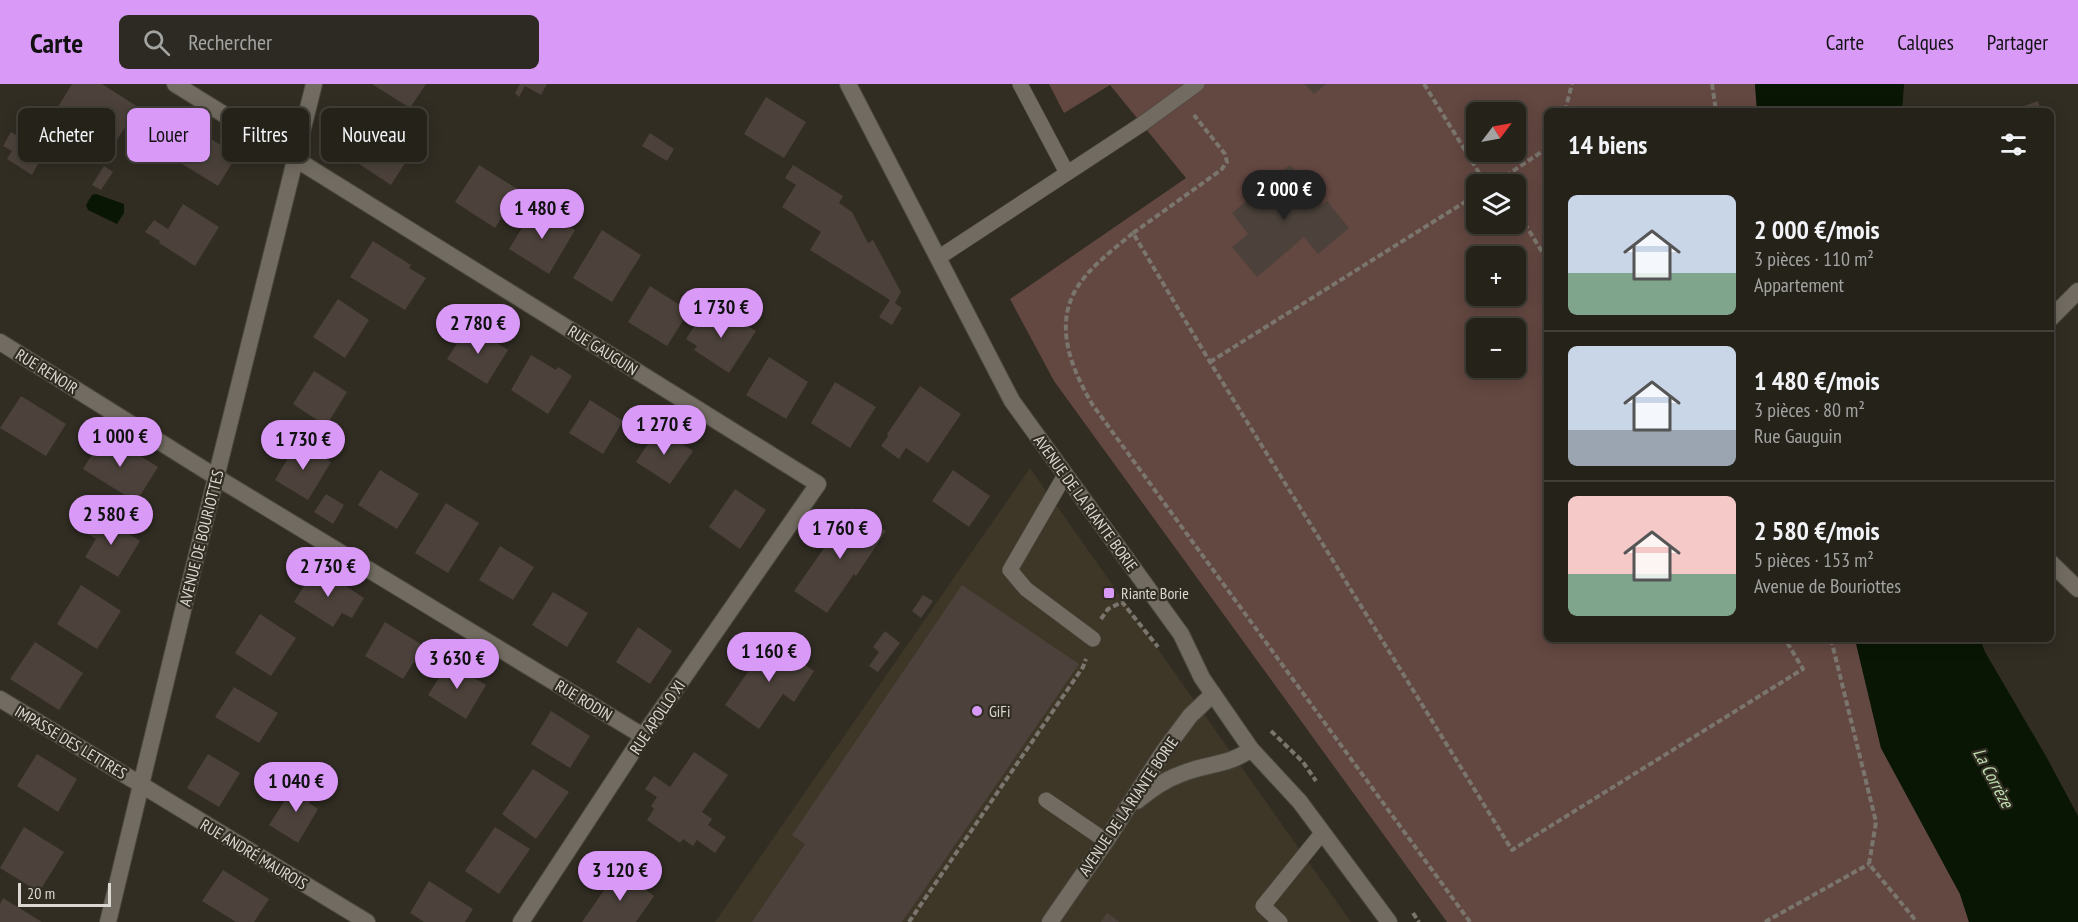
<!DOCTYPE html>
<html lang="fr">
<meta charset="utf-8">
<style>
body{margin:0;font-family:"PT Sans Narrow",sans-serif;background:#2d2a23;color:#f1f3f6;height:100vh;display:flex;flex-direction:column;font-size:22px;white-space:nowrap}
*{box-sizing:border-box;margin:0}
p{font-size:20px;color:#a3a4a2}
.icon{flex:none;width:33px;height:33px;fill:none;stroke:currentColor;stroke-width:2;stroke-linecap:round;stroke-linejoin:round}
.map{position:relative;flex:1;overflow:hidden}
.side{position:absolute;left:1544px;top:24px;width:510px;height:534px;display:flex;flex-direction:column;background:#25221a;border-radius:9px;box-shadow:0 3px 15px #0003,0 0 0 2px #423f39}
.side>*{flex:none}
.guide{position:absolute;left:18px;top:24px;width:570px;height:54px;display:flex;gap:12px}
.needle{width:39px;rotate:58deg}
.fabs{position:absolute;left:1466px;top:18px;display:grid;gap:12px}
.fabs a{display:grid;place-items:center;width:60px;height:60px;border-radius:9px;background:#25221a;box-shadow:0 3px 15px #0003,0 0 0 2px #423f39;font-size:30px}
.scale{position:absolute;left:18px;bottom:15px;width:93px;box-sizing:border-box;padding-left:6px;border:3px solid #dbd8d2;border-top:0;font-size:16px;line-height:21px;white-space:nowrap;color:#dbd8d2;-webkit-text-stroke:4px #312d23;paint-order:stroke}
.price{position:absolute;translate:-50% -51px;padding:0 14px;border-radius:21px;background:#d99af7;color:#111;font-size:20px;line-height:39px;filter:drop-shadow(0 2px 3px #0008)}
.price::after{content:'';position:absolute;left:50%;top:36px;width:18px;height:14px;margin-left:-9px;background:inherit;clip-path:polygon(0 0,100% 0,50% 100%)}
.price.current{background:#222;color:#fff}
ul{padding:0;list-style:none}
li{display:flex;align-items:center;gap:18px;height:150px;padding:0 24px}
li+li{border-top:2px solid #423f39}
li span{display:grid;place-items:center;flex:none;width:168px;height:120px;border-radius:9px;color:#555}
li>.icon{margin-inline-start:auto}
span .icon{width:72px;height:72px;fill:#fffc;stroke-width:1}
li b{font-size:26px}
h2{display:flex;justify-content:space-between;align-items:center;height:72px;padding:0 24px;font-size:26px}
.tag{padding:0 21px;border-radius:9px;background:#25221a;box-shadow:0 3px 15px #0003,0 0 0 2px #423f39;font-size:21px;line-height:54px}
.tag.current{background:#d99af7;color:#111}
header{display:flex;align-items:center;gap:36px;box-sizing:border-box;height:84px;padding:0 30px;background:#d99af7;color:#111}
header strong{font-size:28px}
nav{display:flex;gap:33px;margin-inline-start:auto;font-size:21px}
.search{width:420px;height:54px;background:#2d2a23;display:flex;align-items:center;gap:15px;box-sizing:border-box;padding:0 21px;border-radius:9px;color:#a3a4a2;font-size:22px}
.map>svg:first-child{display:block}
.built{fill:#3e3627}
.green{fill:#634741;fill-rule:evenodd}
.water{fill:#091604}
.building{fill:#4c423b}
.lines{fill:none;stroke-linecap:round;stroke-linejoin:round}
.service-casing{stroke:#4b483f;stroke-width:16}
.minor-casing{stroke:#4b483f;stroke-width:18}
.tertiary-casing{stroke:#4b483f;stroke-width:18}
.path{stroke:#7a766e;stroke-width:4;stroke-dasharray:6 3;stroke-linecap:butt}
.service{stroke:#716b61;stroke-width:15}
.minor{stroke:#716b61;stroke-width:16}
.tertiary{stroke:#716b61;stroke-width:16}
.poi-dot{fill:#d99af7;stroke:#312d23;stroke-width:2}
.labels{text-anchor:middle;stroke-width:4.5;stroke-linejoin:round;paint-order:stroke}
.street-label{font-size:16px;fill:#dbd8d2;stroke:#312d23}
.poi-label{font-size:16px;fill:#dbd8d2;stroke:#312d23;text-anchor:start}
.water-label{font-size:18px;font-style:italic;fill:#bcddaf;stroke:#312d23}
</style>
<header>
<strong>Carte</strong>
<div class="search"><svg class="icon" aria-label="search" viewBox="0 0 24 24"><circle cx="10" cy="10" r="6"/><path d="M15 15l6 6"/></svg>Rechercher</div>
<nav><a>Carte</a><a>Calques</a><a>Partager</a></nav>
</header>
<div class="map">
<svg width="2078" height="838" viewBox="0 0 2078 838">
<rect width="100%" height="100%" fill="#312d23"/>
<path class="built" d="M 1030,384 L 1351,838 L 715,838 Z"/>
<path class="green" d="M 1049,0 L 1755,0 L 1757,27 L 1546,27 L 1546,555 L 1855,555 L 1881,664 L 1960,810 L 1969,838 L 1447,838 L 1054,297 L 1010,215 L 1186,94 L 1110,1 L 1064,29 ZM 1476,28 L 1515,28 L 1515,68 L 1476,68 ZM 1476,100 L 1515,100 L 1515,140 L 1476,140 ZM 1476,172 L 1515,172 L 1515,212 L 1476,212 ZM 1476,244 L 1515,244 L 1515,284 L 1476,284 Z"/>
<path class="water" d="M 1755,0 L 1904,0 L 1902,27 L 1757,27 Z
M 96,110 L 124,120 L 124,129 L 117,140 L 88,126 L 86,121 L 92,111 Z
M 1855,555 L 1980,555 L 1985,568 L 2047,674 L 2078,732 L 2078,838 L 1969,838 L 1960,810 L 1881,664 Z"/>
<path class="building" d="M 72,0 L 102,0 L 138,23 L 115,59 L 58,23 Z
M 372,0 L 426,0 L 410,24 Z
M 520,0 L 547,0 L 541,11 L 525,2 L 519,13 L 515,9 Z
M 1305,0 L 1326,0 L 1314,10 Z
M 766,13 L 806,38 L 784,74 L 744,50 Z
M 2038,17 L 2041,27 L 2010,27 Z
M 375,40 L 414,65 L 391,101 L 353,76 Z
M 193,44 L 237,71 L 218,102 L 174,75 Z
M 11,48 L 35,62 L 29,72 L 39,78 L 32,91 L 7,75 L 12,67 L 3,62 Z
M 650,49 L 674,65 L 667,77 L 642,62 Z
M 479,81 L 519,106 L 495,144 L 455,118 Z
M 793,81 L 843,112 L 839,119 L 852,128 L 868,159 L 873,156 L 901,208 L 895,219 L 902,224 L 892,241 L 879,233 L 890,216 L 810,166 L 821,148 L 782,123 L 796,101 L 785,94 Z
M 1290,81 L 1323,120 L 1327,117 L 1349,144 L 1318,170 L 1304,153 L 1257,193 L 1232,163 L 1248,150 L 1232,129 Z
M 104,82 L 113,88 L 101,106 L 92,101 Z
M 183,120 L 219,143 L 195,182 L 159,159 L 160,157 L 145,148 L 154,136 L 168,145 Z
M 536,121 L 575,146 L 549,190 L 509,165 Z
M 602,146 L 641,171 L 612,218 L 573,194 Z
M 373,157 L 411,181 L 409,184 L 426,194 L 405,226 L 350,193 Z
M 650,202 L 689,227 L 667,262 L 628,238 Z
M 338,215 L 369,236 L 345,274 L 313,253 Z
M 720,224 L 756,247 L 729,289 L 694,266 L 697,262 L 686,255 L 702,230 L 712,237 Z
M 469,241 L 508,266 L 487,300 L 447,275 Z
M 531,271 L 556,286 L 558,283 L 572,292 L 548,330 L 511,306 Z
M 769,273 L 808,298 L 786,335 L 746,311 Z
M 314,287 L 347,308 L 326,342 L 293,320 Z
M 835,298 L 876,323 L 850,364 L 811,339 Z
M 920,302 L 961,330 L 928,379 L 906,364 L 899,375 L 881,362 L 888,352 L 887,350 Z
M 21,312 L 66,340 L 46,372 L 0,344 Z
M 590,316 L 623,337 L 603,370 L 569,349 Z
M 658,344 L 693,367 L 670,400 L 636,378 Z
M 105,350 L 158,383 L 136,418 L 83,385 Z
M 298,357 L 331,378 L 308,416 L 275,396 Z
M 380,386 L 419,410 L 397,445 L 358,421 Z
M 953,386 L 990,412 L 969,443 L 932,417 Z
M 735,405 L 766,426 L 740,465 L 709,443 Z
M 326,410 L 344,421 L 333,440 L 314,428 Z
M 446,419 L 479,439 L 448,489 L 415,469 Z
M 852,424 L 886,447 L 856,492 L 854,490 L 827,529 L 794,507 Z
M 97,431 L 106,438 L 108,436 L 140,457 L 118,493 L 85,473 L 96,455 L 86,449 Z
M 500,462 L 534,483 L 513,516 L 479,496 Z
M 316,482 L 364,514 L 352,534 L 342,529 L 333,543 L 294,518 Z
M 81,501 L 121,527 L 97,565 L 57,540 Z
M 962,501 L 1079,580 L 902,838 L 752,838 L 805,760 L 792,751 Z
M 553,508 L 588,529 L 567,563 L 532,541 Z
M 923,511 L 933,517 L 921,534 L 912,527 Z
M 260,530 L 296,554 L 271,592 L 235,569 Z
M 385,538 L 424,562 L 403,595 L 365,572 Z
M 638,543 L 672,567 L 650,600 L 616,578 Z
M 885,547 L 900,559 L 878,588 L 869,582 L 879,568 L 873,563 Z
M 772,553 L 806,577 L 804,580 L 814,587 L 794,618 L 783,610 L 759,645 L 725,621 Z
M 35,558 L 83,589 L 59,626 L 10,595 Z
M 449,578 L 486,601 L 466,635 L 428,611 Z
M 234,603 L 278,629 L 259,659 L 215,633 Z
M 551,627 L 590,652 L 570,684 L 531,660 Z
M 694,668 L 728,691 L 702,728 L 712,735 L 708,741 L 726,753 L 715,769 L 697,756 L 693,762 L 683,755 L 680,759 L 647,736 L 654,725 L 651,722 L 657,713 L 645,705 L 654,692 L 670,703 Z
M 37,670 L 77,695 L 58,728 L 17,702 Z
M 208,670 L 240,689 L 219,723 L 187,704 Z
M 533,685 L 569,708 L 536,755 L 502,730 Z
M 298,696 L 316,707 L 309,719 L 318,725 L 298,759 L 269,741 Z
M 24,743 L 64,768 L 39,808 L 0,784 Z
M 495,743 L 530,765 L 499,810 L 465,787 Z
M 223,786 L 269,815 L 254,838 L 236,838 L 202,817 Z
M 618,786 L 654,812 L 636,838 L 582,838 Z
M 429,797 L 473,825 L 465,838 L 424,838 L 410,829 Z
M 3,814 L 42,838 L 0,838 L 0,820 Z
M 1107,829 L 1120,838 L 1101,838 Z"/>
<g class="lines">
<defs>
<path id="service" d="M 1020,0 L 1067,89
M 938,174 L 1142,40 L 1197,0
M 1065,391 L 1010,486 L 1026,505 L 1093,555
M 1046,716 L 1106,757
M 1280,838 L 1263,822 L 1322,749"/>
<path id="minor" d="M 175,0 L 818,400 L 643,652 L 521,838
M 2050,235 L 2078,207
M 0,258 L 216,393 L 643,652
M 2050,478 L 2078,505
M 0,615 L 367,838
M 1137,717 C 1151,706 1164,696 1181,690 C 1204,680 1231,681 1251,665
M 108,838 L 186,514 L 314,0
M 1050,838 L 1106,757 L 1164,667 L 1190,632 L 1213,610"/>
<path id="tertiary" d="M 848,0 L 1012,317 L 1181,550 L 1202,594 L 1251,665 L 1300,718 L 1389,838"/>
</defs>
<use href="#service" class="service-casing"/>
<use href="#minor" class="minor-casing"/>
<use href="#tertiary" class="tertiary-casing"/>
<path class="path" d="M 1424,0 L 1486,100
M 1712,0 L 1716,27
M 1565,27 L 1572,0
M 1498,97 L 1546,65
M 1494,100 L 1498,97 L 1500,100
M 1515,124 L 1546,174
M 1133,149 L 1221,86 L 1227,78 L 1225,70 L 1194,31
M 1210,278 L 1476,111
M 1101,535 L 1108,525 L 1122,518 L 1158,563
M 1831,555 L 1876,738 L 1869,780 L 1917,838
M 1271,647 L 1303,678 L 1316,697
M 1413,829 L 1419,838
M 909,838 L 1083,583 L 1086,575
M 1470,838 L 1092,320 C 1073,287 1054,245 1075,207 C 1087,185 1114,165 1133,149 L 1210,278 L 1512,766 L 1803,585 L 1785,555
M 1765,838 L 1869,780"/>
<use href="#service" class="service"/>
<use href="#minor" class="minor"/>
<use href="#tertiary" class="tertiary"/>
</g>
<g class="poi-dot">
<rect x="1103" y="503" width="12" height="12" rx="3"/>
<circle cx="977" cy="627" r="6"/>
</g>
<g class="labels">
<g class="street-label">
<text transform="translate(603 266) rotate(32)" y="6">RUE GAUGUIN</text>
<text transform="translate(47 287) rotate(32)" y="6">RUE RENOIR</text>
<text transform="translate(1086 419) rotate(54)" y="6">AVENUE DE LA RIANTE BORIE</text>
<text transform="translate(201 454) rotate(-76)" y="6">AVENUE DE BOURIOTTES</text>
<text transform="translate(584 616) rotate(31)" y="6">RUE RODIN</text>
<text transform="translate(657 633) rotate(-56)" y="6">RUE APOLLO XI</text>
<text transform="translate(71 658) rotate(31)" y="6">IMPASSE DES LETTRES</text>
<text transform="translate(1128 722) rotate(-56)" y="6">AVENUE DE LA RIANTE BORIE</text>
<text transform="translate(254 770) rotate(31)" y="6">RUE ANDRÉ MAUROIS</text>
</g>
<g class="poi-label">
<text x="1121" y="515">Riante Borie</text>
<text x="989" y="633">GiFi</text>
</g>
<g class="water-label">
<text transform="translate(1993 694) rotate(62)" y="6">La Corrèze</text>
</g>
</g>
</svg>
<div class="fabs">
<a><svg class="needle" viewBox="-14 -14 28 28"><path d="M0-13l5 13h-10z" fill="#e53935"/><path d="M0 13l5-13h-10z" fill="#a3a4a2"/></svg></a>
<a><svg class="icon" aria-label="layers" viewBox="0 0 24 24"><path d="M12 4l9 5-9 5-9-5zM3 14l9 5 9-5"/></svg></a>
<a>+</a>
<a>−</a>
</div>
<div class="scale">20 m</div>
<b class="price current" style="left:1284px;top:137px">2 000 €</b>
<b class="price" style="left:542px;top:156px">1 480 €</b>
<b class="price" style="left:721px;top:255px">1 730 €</b>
<b class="price" style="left:478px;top:271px">2 780 €</b>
<b class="price" style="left:664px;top:372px">1 270 €</b>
<b class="price" style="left:120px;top:384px">1 000 €</b>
<b class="price" style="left:303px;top:387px">1 730 €</b>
<b class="price" style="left:111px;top:462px">2 580 €</b>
<b class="price" style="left:840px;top:476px">1 760 €</b>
<b class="price" style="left:328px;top:514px">2 730 €</b>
<b class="price" style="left:769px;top:599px">1 160 €</b>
<b class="price" style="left:457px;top:606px">3 630 €</b>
<b class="price" style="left:296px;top:729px">1 040 €</b>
<b class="price" style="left:620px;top:818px">3 120 €</b>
<div class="guide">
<a class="tag">Acheter</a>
<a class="tag current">Louer</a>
<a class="tag">Filtres</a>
<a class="tag">Nouveau</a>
</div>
<section class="side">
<h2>14 biens<svg class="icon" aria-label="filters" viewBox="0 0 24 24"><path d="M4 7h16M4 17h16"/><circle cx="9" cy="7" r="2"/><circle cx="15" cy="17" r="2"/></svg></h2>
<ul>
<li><span style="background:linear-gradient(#c9d6e8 65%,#7fa58c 0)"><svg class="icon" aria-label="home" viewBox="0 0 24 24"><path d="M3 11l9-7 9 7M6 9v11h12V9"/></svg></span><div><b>2 000 €/mois</b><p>3 pièces · 110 m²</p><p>Appartement</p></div></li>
<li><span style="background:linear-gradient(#c9d6e8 70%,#9aa5b1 0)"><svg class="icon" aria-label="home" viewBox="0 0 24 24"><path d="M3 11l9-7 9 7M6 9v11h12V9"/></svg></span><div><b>1 480 €/mois</b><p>3 pièces · 80 m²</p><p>Rue Gauguin</p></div></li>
<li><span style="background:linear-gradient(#f6c9c9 65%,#7fa58c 0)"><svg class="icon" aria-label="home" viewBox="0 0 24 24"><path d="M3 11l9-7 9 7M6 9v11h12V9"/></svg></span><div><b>2 580 €/mois</b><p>5 pièces · 153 m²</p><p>Avenue de Bouriottes</p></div></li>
</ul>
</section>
</div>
